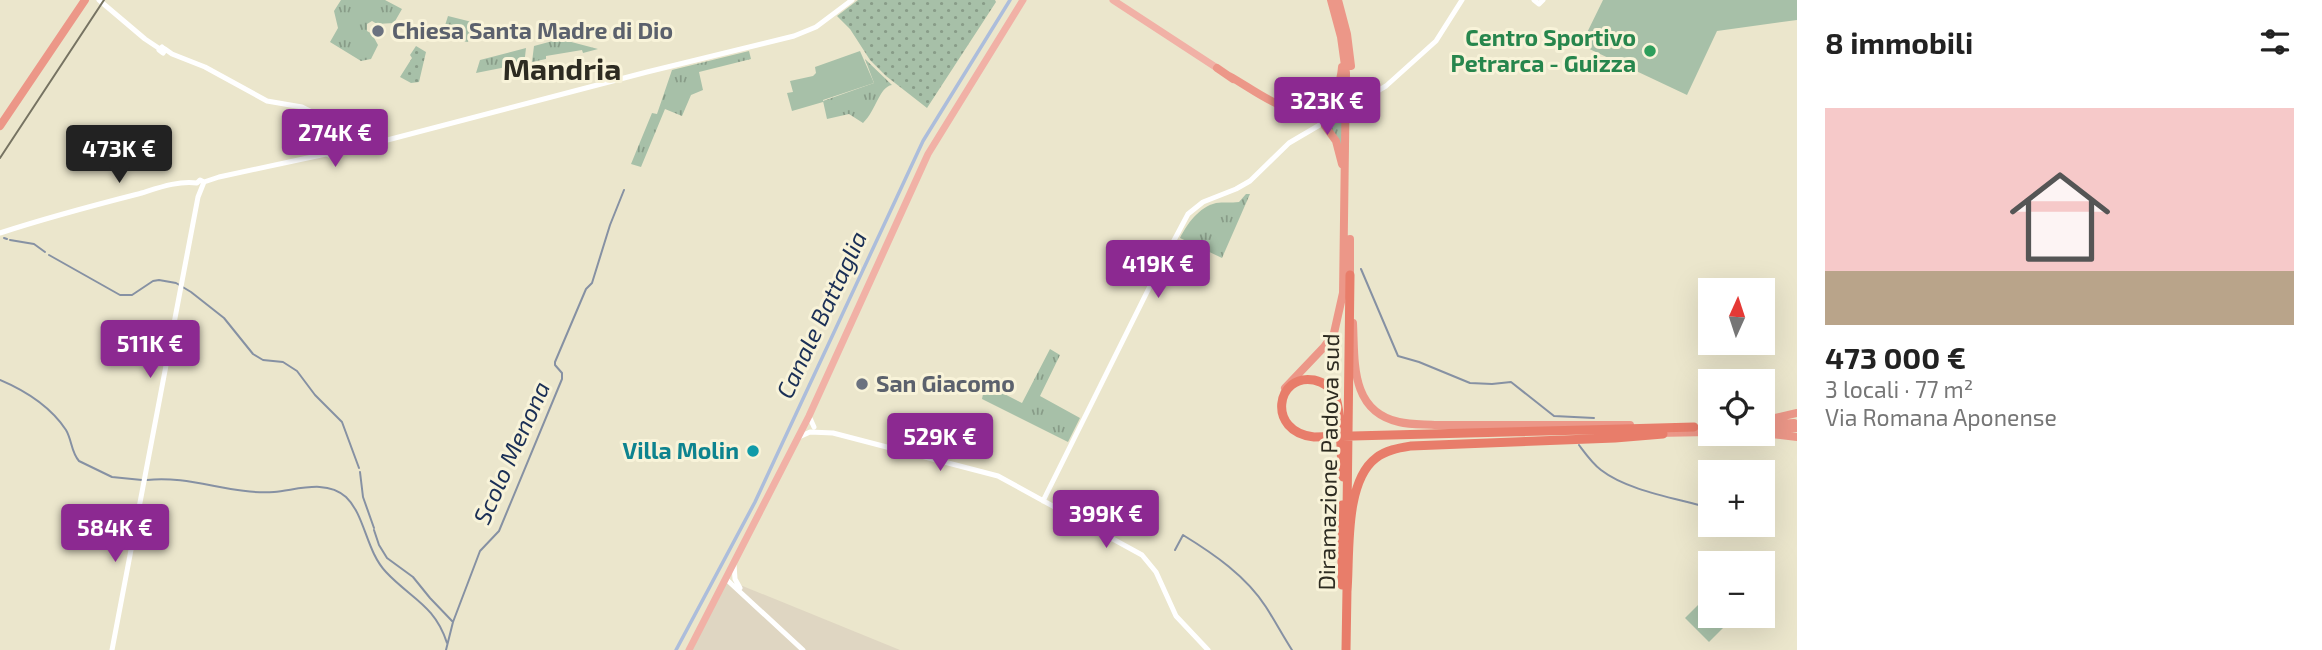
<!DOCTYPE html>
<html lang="it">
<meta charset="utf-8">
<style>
body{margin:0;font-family:"Exo 2",sans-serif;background:#f6f6f6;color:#222;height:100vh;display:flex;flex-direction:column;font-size:26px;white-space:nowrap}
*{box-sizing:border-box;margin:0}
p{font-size:23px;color:#767676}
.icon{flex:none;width:38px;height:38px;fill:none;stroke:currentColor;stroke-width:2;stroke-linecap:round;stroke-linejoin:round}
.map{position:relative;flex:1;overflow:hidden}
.details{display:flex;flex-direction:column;background:#fff;width:525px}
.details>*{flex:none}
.needle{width:46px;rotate:3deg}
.fabs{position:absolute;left:1698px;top:278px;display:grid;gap:14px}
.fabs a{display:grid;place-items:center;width:77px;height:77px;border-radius:0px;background:#fff;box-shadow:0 7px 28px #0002;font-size:35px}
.price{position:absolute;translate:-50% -60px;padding:0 16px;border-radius:7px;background:#8c2991;color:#fff;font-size:23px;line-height:46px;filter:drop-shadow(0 2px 4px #0008)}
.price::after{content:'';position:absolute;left:50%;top:42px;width:21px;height:16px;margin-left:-10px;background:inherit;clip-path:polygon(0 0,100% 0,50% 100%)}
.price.on{background:#222;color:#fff}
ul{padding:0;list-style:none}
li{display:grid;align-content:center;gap:14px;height:371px;padding:0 28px}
li span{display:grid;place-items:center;height:217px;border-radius:0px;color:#555}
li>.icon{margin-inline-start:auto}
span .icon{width:126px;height:126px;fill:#fffc;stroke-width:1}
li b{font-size:30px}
h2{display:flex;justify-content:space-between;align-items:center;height:84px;padding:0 28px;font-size:30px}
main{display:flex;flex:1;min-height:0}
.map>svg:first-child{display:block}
.industrial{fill:#dfd6c2}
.grass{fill:url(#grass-tufts)}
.garden{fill:url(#garden-dots)}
.pitch{fill:#a7c0a8}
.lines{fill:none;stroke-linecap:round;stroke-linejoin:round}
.stream{stroke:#8691a3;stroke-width:2}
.canal{stroke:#acbddb;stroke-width:3.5}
.tertiary{stroke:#fff;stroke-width:5}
.primary{stroke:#f1b1a6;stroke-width:7}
.trunk{stroke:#ec9788;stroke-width:8}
.motorway{stroke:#e87d6a;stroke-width:9}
.rail{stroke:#767362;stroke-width:2}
.worship-dot{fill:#6b7280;stroke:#f8f3d9;stroke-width:2.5}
.leisure-dot{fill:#2e9e5b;stroke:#f8f3d9;stroke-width:2.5}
.culture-dot{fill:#0f9aa8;stroke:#f8f3d9;stroke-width:2.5}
.labels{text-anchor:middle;stroke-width:6;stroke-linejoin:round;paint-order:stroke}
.worship-label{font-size:23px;font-weight:bold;fill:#5b616d;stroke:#f8f3d9;text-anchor:start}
.leisure-label{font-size:23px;font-weight:bold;fill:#27864d;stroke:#f8f3d9;text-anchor:end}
.culture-label{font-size:23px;font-weight:bold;fill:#0d838f;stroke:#f8f3d9;text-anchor:end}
.street-label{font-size:23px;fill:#2d2b21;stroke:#f8f3d9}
.water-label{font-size:24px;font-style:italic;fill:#1a2f56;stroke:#f8f3d9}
.district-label{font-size:30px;font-weight:bold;fill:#2d2b21;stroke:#f8f3d9}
</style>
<main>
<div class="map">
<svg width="1797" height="650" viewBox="0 0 1797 650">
<defs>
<pattern id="grass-tufts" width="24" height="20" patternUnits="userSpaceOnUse" patternTransform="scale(1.75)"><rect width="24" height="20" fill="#a7c0a8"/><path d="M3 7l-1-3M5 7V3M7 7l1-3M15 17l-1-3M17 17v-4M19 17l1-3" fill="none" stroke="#889c88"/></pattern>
<pattern id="garden-dots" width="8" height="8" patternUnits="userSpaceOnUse" patternTransform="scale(1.75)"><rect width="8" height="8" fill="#a7c0a8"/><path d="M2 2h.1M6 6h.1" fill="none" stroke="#889c88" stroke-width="1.8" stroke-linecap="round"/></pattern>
</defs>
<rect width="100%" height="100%" fill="#ebe6cc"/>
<path class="industrial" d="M 728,580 L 900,650 L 692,650 Z"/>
<path class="grass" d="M 341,0 L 385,0 L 402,9 L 394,23 L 377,24 L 372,21 L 367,24 L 367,31 L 372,34 L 378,45 L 371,59 L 361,61 L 330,42 L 338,28 L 334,11 Z
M 448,16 L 472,22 L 468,42 L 441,38 Z
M 560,39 L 598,49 L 583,53 L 582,50 L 546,56 L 546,59 L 532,62 L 534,46 Z
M 526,48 L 523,74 L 512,76 L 511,66 L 476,73 L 480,60 Z
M 749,51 L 751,59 L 699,72 L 703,90 L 691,95 L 682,116 L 665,109 L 641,167 L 631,164 L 652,113 L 657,114 L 672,70 Z
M 865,59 L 892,85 C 879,87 876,111 863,123 L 849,114 L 827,119 L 823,101 L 874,83 Z
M 1343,84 L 1343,148 C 1334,135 1328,121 1312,115 L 1310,111 Z
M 1246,194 L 1250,194 L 1222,258 L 1180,238 C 1187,224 1199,207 1216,203 C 1223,202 1231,203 1239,202 Z
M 1050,349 L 1060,355 L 1040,396 L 1080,418 L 1068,442 L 982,399 L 985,384 L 1022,403 Z"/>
<path class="garden" d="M 858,0 L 995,0 L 996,2 L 927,108 L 886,76 L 870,60 L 850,29 L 837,16 Z
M 416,46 L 426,52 L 419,82 L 411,83 L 400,77 L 412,58 L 410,55 Z"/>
<path class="pitch" d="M 1603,0 L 1797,0 L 1797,20 L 1717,31 L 1687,95 L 1581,45 Z
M 860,51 L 874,83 L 823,100 L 823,102 L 792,111 L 787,93 L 793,92 L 790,81 L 813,76 L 816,73 L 815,67 Z
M 1710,593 L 1710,616 L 1735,616 L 1709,642 L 1685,618 Z"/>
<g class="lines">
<path class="stream" d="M 4,238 L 7,239
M 10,240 L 34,244 L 45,252
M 49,255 L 120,295 L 132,295 L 153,281 L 159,280 L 176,283 L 191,292 L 224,318 L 253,354 L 263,360 L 283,362 L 297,371 L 315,395 L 342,422 L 359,468
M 1361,269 L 1398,356 L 1419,362 L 1470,383 L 1492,384 L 1511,382 L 1554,416 L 1594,418
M 0,380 C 26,391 50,406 66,430 C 72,440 71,452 79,461 L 112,477 L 142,480
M 1579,445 C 1585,453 1592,463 1601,470 C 1628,491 1676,498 1710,508
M 360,472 L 363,497 L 374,528
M 147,480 C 190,475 231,495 274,492 C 297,490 326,479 346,497 C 365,515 366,551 386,572 C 410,598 435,605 447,643
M 374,530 L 379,545 L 387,558 L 413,577 L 430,598 L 453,622
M 1175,550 L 1183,535 C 1214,554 1246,576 1266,607 C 1275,621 1283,636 1292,650
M 446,650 L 453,622 L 480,551 L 499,531 L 562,379 L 562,373 L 555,365 L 555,362 L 586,289 L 592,283 L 610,225 L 624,190"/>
<path class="canal" d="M 676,650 L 755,502 L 923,141 L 1010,0"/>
<path class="tertiary" d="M 99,0 L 145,39 L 160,49
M 1534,0 L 1539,4 L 1543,0
M 162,47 L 165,50 L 163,53 L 159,50 Z
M 165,49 L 172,54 L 205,67 L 267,101 L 302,107 L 322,117 L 327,124 L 329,148
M 0,233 C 46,218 91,206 138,194 C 155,189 178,180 197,183 L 200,180 L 204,182 L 219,177 L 326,154 L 331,156 L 334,152 L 353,149 L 647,72 L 794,36 L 816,27 L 852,0
M 809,416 L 814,427
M 799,437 L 810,432 L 833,433 L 998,476 L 1142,555 L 1156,572 L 1176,616 L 1208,650
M 1043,501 L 1153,280 L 1188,214 L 1203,202 L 1236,189 L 1250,181 L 1289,143 L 1386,86 L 1436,41 L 1462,0
M 734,564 L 735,579 L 740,588
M 726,579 L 803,650
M 112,650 L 198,197 L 204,182"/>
<path class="primary" d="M 1113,0 L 1217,68
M 689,650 L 809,416 L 928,154 L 1023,0"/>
<path class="trunk" d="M 1338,0 L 1347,34 L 1351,66
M 1217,68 L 1233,79
M 1229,76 C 1256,90 1297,128 1327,101 C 1338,92 1341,80 1342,67
M 1300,113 L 1317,119
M 0,126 L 85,0
M 1325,126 L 1336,141 L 1342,164
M 1350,239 L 1350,279
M 1353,323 C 1355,362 1350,411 1399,422 C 1411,425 1424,424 1437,425 L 1630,425
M 1285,388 L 1324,347 L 1334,333 L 1343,293 L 1346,73 L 1341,37 L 1331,0
M 1762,421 L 1797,413
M 1762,425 L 1794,423
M 1772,430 L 1797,428
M 1656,433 L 1710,432
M 1762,433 L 1797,437"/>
<path class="motorway" d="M 1343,477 C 1340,457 1342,410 1335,396 C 1331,387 1323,382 1314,380 C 1276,373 1266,432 1314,437 L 1585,430 L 1694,427
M 1347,512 L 1350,275
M 1342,585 L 1342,505
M 1347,591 C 1350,554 1344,482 1376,458 C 1386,450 1399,448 1411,446 L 1615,438 L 1663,434
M 1346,650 L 1347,589"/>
<path class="rail" d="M 0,158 L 104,0"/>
</g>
<g class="worship-dot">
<circle cx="378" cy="31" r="7"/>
<circle cx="862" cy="384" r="7"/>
</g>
<circle class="leisure-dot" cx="1650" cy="51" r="7"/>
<circle class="culture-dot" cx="753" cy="451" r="7"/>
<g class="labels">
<g class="worship-label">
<text x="392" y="39">Chiesa Santa Madre di Dio</text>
<text x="876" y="392">San Giacomo</text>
</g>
<g class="leisure-label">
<text x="1636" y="46">Centro Sportivo<tspan x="1636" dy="26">Petrarca - Guizza</tspan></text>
</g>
<g class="culture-label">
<text x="739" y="459">Villa Molin</text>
</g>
<g class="street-label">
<text transform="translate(1329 462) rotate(-89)" y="8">Diramazione Padova sud</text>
</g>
<g class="water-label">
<text transform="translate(822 315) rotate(-65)" y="8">Canale Battaglia</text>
<text transform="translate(512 453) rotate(-66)" y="8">Scolo Menona</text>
</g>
<g class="district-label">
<text x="562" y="80">Mandria</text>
</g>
</g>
</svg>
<div class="fabs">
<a><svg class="needle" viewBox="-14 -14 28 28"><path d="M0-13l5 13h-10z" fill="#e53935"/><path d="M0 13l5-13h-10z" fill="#767676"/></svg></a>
<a><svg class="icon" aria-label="locate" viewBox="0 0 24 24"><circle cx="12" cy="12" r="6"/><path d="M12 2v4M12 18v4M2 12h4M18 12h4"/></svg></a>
<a>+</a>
<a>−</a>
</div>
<b class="price" style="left:1327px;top:137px">323K €</b>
<b class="price" style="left:335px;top:169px">274K €</b>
<b class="price on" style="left:119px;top:185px">473K €</b>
<b class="price" style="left:1158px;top:300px">419K €</b>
<b class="price" style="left:150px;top:380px">511K €</b>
<b class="price" style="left:940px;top:473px">529K €</b>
<b class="price" style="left:1106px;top:550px">399K €</b>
<b class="price" style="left:115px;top:564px">584K €</b>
</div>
<section class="details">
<h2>8 immobili<svg class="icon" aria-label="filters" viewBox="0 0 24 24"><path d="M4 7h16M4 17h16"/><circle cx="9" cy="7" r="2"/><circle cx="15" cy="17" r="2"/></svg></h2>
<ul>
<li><span style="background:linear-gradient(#f6c9c9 75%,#b9a48a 0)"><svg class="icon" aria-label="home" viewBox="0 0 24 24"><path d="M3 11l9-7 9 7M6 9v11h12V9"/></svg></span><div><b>473 000 €</b><p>3 locali · 77 m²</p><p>Via Romana Aponense</p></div></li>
</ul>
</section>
</main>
